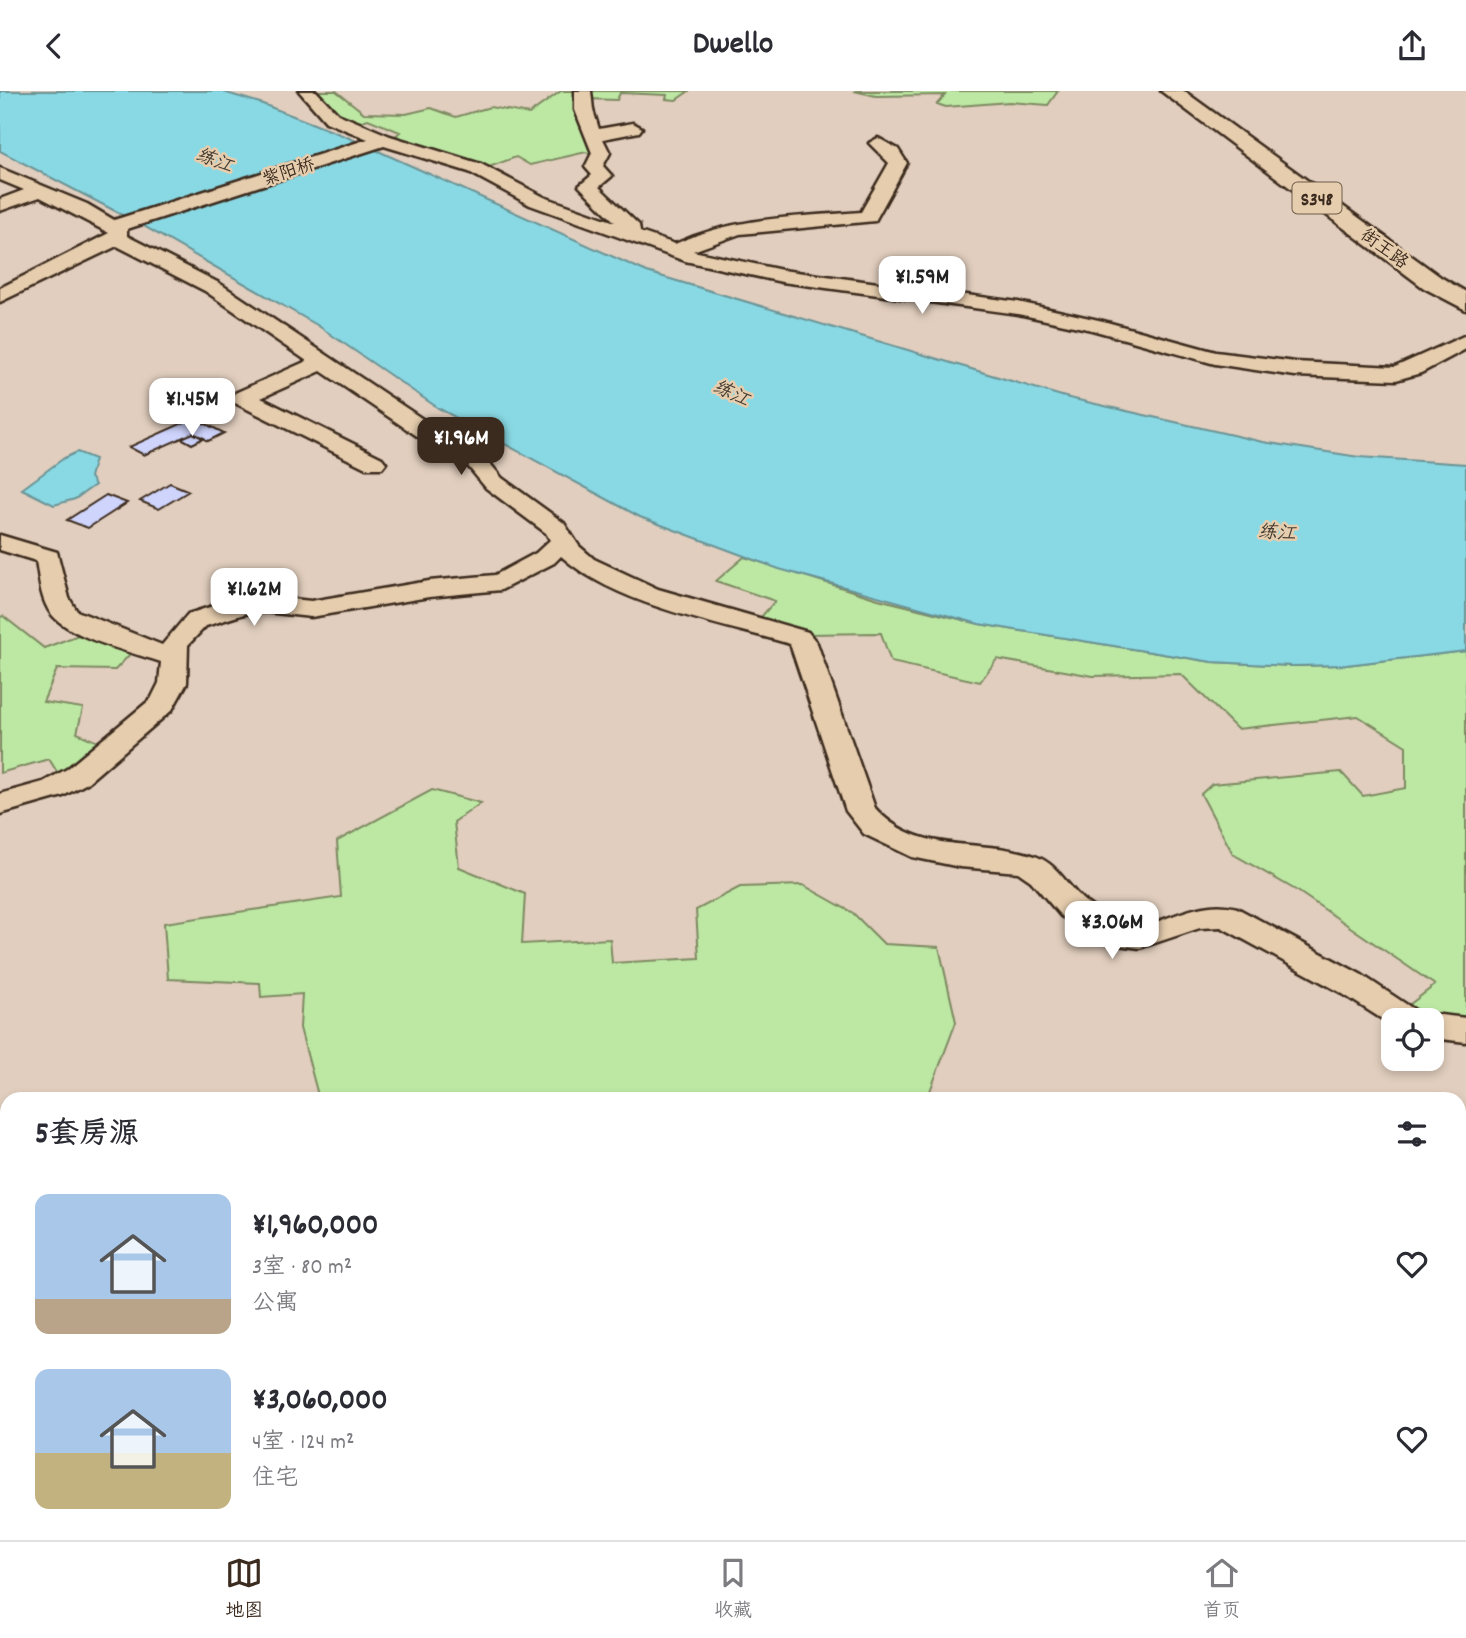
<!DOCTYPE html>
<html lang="zh">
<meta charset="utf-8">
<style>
body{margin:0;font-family:Dekko,"LXGW WenKai TC",sans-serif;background:#f7f7f7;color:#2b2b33;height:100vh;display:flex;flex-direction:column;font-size:26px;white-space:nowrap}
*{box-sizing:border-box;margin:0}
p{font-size:23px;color:#7c7c81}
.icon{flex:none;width:38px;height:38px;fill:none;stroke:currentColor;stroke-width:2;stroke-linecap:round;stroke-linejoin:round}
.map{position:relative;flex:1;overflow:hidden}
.details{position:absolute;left:0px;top:1001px;width:1466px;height:448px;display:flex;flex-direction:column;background:#fff;border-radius:21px 21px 0 0;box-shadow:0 4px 10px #0003}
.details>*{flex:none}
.controls{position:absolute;left:1381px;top:917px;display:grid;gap:14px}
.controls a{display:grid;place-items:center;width:63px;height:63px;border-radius:14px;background:#fff;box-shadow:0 4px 10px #0003;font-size:35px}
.price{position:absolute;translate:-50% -60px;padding:0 16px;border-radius:14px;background:#fff;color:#222;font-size:23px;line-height:46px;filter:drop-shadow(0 2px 4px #0008)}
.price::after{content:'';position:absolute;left:50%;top:42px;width:21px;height:16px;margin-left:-10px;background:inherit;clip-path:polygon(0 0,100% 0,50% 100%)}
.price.active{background:#3b2a1e;color:#fff}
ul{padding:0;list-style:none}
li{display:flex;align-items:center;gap:21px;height:175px;padding:0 35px}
li span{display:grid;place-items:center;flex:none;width:196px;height:140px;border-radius:14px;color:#555}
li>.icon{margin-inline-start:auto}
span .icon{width:84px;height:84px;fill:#fffc;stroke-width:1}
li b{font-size:30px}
h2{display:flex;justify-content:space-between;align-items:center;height:84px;padding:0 35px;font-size:30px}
header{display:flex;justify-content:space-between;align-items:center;height:91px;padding:0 35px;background:#fff;font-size:32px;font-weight:700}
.tabs{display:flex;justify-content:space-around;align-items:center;height:98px;border-top:2px solid #e1e1e2;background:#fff;font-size:19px;color:#7c7c81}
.tabs a{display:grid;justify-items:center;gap:4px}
.tabs .active{color:#3b2a1e}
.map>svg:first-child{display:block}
.green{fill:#bde8a4;stroke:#7c8961;stroke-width:2}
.water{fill:#89d9e4;stroke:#6a9395;stroke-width:2}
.building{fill:#ced4fc;stroke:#3b2a1e;stroke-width:2}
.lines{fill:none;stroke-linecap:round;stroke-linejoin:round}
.minor-casing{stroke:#3b2a1e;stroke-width:5}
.major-casing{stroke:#3b2a1e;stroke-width:5}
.minor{fill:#e6cdae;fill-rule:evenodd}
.major{fill:#e6cdae;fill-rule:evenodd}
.labels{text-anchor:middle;stroke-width:5;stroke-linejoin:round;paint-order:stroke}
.far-street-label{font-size:18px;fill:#3b2a1e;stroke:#e6cdae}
.far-water-label{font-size:19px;font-style:italic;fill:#433c32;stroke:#e6cdae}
.shield{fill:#e6cdae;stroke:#6e5b49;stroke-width:2}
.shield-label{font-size:19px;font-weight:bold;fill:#3b2a1e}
</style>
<header><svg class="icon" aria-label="back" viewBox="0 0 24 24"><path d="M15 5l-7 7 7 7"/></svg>Dwello<svg class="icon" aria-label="share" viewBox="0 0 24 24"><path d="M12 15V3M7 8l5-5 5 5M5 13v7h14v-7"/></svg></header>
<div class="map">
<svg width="1466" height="1449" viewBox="0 0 1466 1449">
<rect width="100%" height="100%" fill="#e1cebe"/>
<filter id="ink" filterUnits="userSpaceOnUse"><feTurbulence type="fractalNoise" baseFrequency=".0143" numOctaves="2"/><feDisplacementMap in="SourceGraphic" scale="14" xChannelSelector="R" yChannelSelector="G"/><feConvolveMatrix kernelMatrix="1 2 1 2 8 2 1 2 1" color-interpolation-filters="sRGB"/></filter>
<g filter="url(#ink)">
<path class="green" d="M 315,0 L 336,0 L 364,22 L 406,23 L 431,17 L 456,26 L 490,16 L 529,23 L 561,0 L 581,0 L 597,59 L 592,65 L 586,61 L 530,74 L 516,66 L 489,76 L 393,47 L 400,41 L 368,28 L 353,33 L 336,25 Z
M 586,0 L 689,0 L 676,9 L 666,8 L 667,4 L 620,2 L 617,9 L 586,8 Z
M 854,0 L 1058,0 L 1048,14 L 1009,11 L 946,16 L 937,13 L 945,4 L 876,5 Z
M 744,466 L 878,508 L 979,533 L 1212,571 L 1292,575 L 1346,574 L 1466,560 L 1466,930 L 1405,917 L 1435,894 L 1299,801 L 1233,763 L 1201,703 L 1212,693 L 1341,681 L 1363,705 L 1406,697 L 1406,655 L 1358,625 L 1237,638 L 1181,583 L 1093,585 L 997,568 L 980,591 L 891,571 L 881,542 L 805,543 L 761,526 L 775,510 L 716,490 Z
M 3,525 L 44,557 L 81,543 L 134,559 L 115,579 L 57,578 L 43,611 L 83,617 L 77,642 L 107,655 L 62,689 L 49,668 L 0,682 L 0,526 Z
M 432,699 L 481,712 L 454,731 L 459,776 L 525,803 L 522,853 L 610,848 L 612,872 L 699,867 L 696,819 L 740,796 L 803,794 L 853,822 L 884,853 L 939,856 L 956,931 L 927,1008 L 319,1008 L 300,937 L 302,903 L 261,906 L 260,892 L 168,888 L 164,832 L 341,806 L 337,750 Z
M 1460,1083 L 1466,1084 L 1466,1449 L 1216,1449 L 1219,1442 L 1460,1442 Z
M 0,1315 L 7,1315 L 7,1442 L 1067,1442 L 1069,1449 L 0,1449 Z"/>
<path class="water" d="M 0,0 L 220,0 L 260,12 L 347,46 L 647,181 L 1065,306 L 1263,351 L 1359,366 L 1466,373 L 1466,560 L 1346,574 L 1292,575 L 1212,571 L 979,533 L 779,478 L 640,426 L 438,317 L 317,234 L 140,133 L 0,60 Z
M 77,361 L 95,368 L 90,386 L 95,394 L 75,408 L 54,414 L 22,398 L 64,367 Z"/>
<path class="building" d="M 194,327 L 224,342 L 208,350 L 193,342 L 144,364 L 129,356 Z
M 193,342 L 204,347 L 192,353 L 181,347 Z
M 170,392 L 189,400 L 159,418 L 140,410 Z
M 106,404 L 127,412 L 88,437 L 67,429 Z"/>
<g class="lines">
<defs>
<path id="minor" d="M 299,0 L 316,0 L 338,23 L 390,45 L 481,73 L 544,106 L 615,131 L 579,95 L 592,84 L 585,76 L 592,62 L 575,19 L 575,0 L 591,0 L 593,19 L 599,38 L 633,32 L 642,37 L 639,41 L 603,48 L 610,62 L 603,75 L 612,85 L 599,96 L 639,134 L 640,141 L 675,153 C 734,126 797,126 861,121 L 889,72 L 869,52 L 878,47 L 898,58 L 907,72 L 875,130 L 740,143 L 693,160 L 782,179 L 1018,211 L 1103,230 L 1216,261 L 1295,271 L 1395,276 L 1466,244 L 1466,258 L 1421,282 L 1396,289 L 1295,285 L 1215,273 L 1092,239 L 1018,223 L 782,191 L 685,170 L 530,114 L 469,81 L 384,55 L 127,138 L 127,145 L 219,192 L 433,335 L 483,364 L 502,387 L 564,432 L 579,455 L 594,468 L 658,498 L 808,541 L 817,552 L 875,717 C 919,766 980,746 1035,765 C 1056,772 1066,793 1082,808 C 1092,817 1115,831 1128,834 C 1156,841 1193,805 1237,817 L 1362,884 L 1424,925 L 1432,923 L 1466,927 L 1466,951 L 1432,947 L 1432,929 L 1393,929 L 1393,935 L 1338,900 L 1221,836 L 1200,837 L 1140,857 L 1110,853 L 1061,825 L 1031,790 L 1018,781 L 960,776 L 912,766 L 864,743 L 846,720 L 790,553 C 719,532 617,515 561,465 L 554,472 L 501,499 L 429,506 L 311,526 L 265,521 L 244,523 L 206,535 L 188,554 L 187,592 L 172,619 L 87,692 L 63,705 L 0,723 L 0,703 L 43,691 L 67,678 L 151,608 L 159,592 L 161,571 C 132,561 63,546 48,518 C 40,504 39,486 36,470 L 0,459 L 0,444 L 57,461 L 69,507 L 77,520 L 162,554 L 188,523 L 232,509 L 265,505 L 311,510 L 429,490 L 495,484 L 536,462 L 550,449 L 546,442 L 486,397 L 467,374 L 417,345 L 321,280 L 261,307 L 382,367 L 386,372 L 382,377 L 366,377 L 235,312 L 232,307 L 235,302 L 307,270 L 205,200 L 117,155 L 0,211 L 0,197 L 109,142 L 40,106 L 0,120 L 0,108 L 24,99 L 0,89 L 0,77 L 87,113 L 114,129 L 368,48 L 326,31 Z"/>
<path id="major" d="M 1161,0 L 1184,0 L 1442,187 L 1466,201 L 1466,219 L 1424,197 Z"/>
</defs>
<use href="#minor" class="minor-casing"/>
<use href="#major" class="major-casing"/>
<use href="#minor" class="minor"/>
<use href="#major" class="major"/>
</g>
</g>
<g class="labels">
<g class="far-street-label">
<text transform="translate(288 80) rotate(-18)" y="6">紫阳桥</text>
<text transform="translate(1385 157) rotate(36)" y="6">街王路</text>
</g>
<g class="far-water-label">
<text transform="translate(215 68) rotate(21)" y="7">练江</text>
<text transform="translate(732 301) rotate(25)" y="7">练江</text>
<text transform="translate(1277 440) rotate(4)" y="7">练江</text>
</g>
<rect class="shield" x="1292.5" y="91.5" width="49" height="31" rx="5"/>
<g class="shield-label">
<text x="1317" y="114">S348</text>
</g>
</g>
</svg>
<div class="controls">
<a><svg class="icon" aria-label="locate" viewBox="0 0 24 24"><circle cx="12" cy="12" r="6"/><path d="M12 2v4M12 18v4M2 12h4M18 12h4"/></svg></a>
</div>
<b class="price" style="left:922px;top:225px">¥1.59M</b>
<b class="price" style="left:192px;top:347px">¥1.45M</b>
<b class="price active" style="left:461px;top:386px">¥1.96M</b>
<b class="price" style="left:254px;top:537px">¥1.62M</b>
<b class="price" style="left:1112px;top:870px">¥3.06M</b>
<section class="details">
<h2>5套房源<svg class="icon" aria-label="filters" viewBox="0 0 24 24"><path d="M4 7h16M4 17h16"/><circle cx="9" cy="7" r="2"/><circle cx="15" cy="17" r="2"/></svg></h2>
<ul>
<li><span style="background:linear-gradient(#a9c7e8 75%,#b9a48a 0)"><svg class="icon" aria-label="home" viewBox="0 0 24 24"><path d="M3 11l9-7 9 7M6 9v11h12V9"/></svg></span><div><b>¥1,960,000</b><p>3室 · 80 m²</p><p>公寓</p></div><svg class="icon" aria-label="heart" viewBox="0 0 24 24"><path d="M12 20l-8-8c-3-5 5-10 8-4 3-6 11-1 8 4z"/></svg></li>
<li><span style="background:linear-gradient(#a9c7e8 60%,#c2b280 0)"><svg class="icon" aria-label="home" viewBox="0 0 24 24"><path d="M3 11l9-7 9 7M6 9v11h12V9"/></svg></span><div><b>¥3,060,000</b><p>4室 · 124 m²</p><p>住宅</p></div><svg class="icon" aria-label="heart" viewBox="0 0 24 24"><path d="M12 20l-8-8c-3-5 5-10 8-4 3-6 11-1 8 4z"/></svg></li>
</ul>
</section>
</div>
<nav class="tabs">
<a class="active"><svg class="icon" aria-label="map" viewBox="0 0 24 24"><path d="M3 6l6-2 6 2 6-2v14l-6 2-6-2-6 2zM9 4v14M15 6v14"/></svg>地图</a>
<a><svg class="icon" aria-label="saved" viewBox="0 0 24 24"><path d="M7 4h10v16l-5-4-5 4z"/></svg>收藏</a>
<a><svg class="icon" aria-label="home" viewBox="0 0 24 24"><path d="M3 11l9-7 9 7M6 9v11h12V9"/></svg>首页</a>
</nav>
